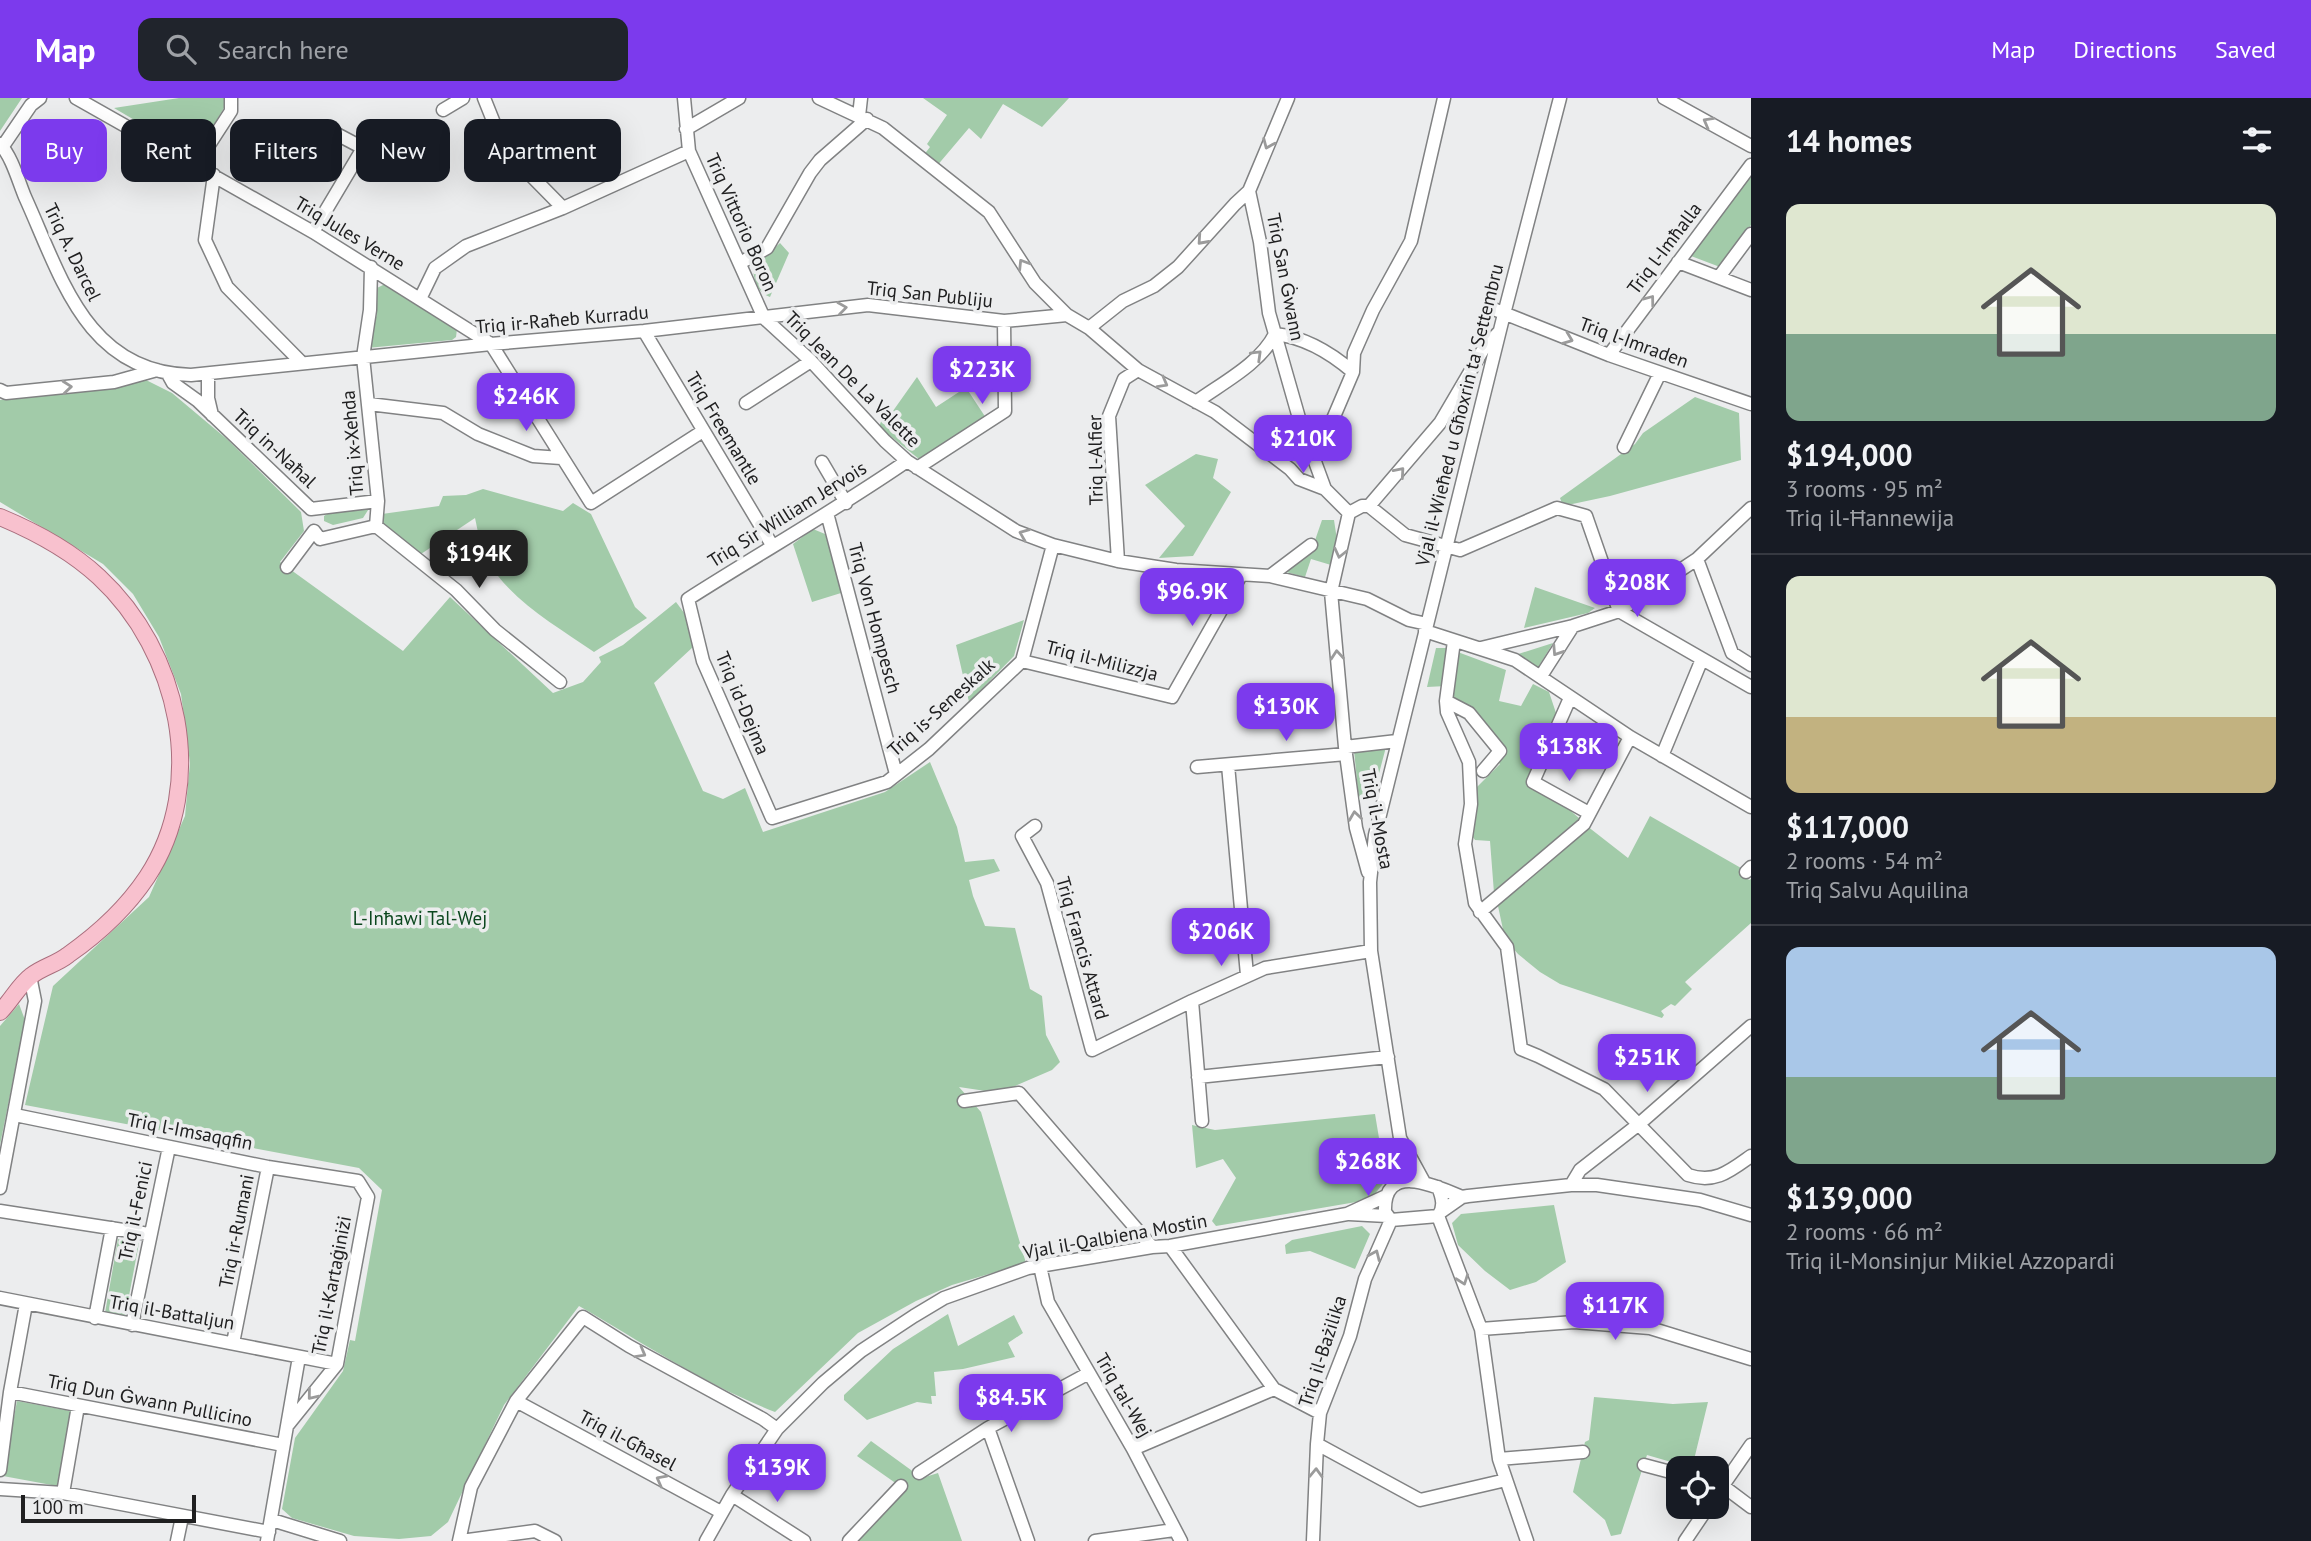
<!DOCTYPE html>
<meta charset="utf-8">
<style>
body{margin:0;font-family:"PT Sans",sans-serif;background:#20242c;color:#f1f3f6;height:100vh;display:flex;flex-direction:column;font-size:26px;white-space:nowrap}
*{box-sizing:border-box;margin:0}
p{font-size:23px;color:#9ea1a6}
.icon{flex:none;width:38px;height:38px;fill:none;stroke:currentColor;stroke-width:2;stroke-linecap:round;stroke-linejoin:round}
.map{position:relative;flex:1;overflow:hidden}
.details{display:flex;flex-direction:column;background:#171b24;width:560px}
.details>*{flex:none}
.hud{position:absolute;left:21px;top:21px;width:665px;height:63px;display:flex;gap:14px}
.fabs{position:absolute;left:1666px;top:1358px;display:grid;gap:14px}
.fabs a{display:grid;place-items:center;width:63px;height:63px;border-radius:14px;background:#171b24;box-shadow:0 7px 28px #0002;font-size:35px}
.scale{position:absolute;left:21px;bottom:18px;width:175px;box-sizing:border-box;padding-left:7px;border:4px solid #202021;border-top:0;font-size:19px;line-height:24px;white-space:nowrap;color:#202021;-webkit-text-stroke:5px #ecedee;paint-order:stroke}
.price{position:absolute;translate:-50% -60px;padding:0 16px;border-radius:14px;background:#7c3aed;color:#fff;font-size:23px;line-height:46px;filter:drop-shadow(0 2px 4px #0008)}
.price::after{content:'';position:absolute;left:50%;top:42px;width:21px;height:16px;margin-left:-10px;background:inherit;clip-path:polygon(0 0,100% 0,50% 100%)}
.price.selected{background:#222;color:#fff}
ul{padding:0;list-style:none}
li{display:grid;align-content:center;gap:14px;height:371px;padding:0 35px}
li+li{border-top:2px solid #363941}
li span{display:grid;place-items:center;height:217px;border-radius:14px;color:#555}
li>.icon{margin-inline-start:auto}
span .icon{width:126px;height:126px;fill:#fffc;stroke-width:1}
li b{font-size:30px}
h2{display:flex;justify-content:space-between;align-items:center;height:84px;padding:0 35px;font-size:30px}
.pill{padding:0 24px;border-radius:14px;background:#171b24;box-shadow:0 7px 28px #0002;font-size:24px;line-height:63px}
.pill.selected{background:#7c3aed;color:#fff}
header{display:flex;align-items:center;gap:42px;box-sizing:border-box;height:98px;padding:0 35px;background:#7c3aed;color:#fff}
header strong{font-size:33px}
nav{display:flex;gap:38px;margin-inline-start:auto;font-size:24px}
.search{width:490px;height:63px;background:#20242c;display:flex;align-items:center;gap:18px;box-sizing:border-box;padding:0 24px;border-radius:14px;color:#9ea1a6;font-size:26px}
main{display:flex;flex:1;min-height:0}
.map>svg:first-child{display:block}
.green{fill:#a2cba9}
.lines{fill:none;stroke-linecap:round;stroke-linejoin:round}
.minor-casing{stroke:#818283;stroke-width:15}
.major-casing{stroke:#a96e7d;stroke-width:18}
.minor{stroke:#fff;stroke-width:12}
.major{stroke:#f8c1ce;stroke-width:16}
.oneway{stroke:#9b9b9b}
.labels{text-anchor:middle;stroke-width:7;stroke-linejoin:round;paint-order:stroke}
.street-label{font-size:19px;fill:#202021;stroke:#ecedee}
.park-label{font-size:19px;fill:#0b471e;stroke:#ecedee}
</style>
<header>
<strong>Map</strong>
<div class="search"><svg class="icon" aria-label="search" viewBox="0 0 24 24"><circle cx="10" cy="10" r="6"/><path d="M15 15l6 6"/></svg>Search here</div>
<nav><a>Map</a><a>Directions</a><a>Saved</a></nav>
</header>
<main>
<div class="map">
<svg width="1751" height="1443" viewBox="0 0 1751 1443">
<rect width="100%" height="100%" fill="#ecedee"/>
<path class="green" d="M 0,0 L 22,0 L 0,33 Z
M 179,0 L 224,0 L 224,10 L 198,53 L 177,47 L 114,10 Z
M 923,0 L 1069,0 L 1042,29 L 1003,6 L 981,41 L 969,30 L 936,69 L 923,58 L 930,49 L 927,46 L 947,17 Z
M 1751,76 L 1751,127 L 1720,169 L 1691,158 Z
M 780,145 L 789,155 L 770,199 C 756,195 752,177 753,163 L 768,156 Z
M 385,186 L 457,231 L 456,239 L 452,242 L 367,250 L 377,216 L 377,190 Z
M 959,252 L 977,278 L 965,288 L 986,320 L 919,361 L 879,329 L 882,321 L 888,320 L 917,279 L 936,309 L 959,294 L 939,263 Z
M 146,282 L 172,295 L 228,342 L 301,414 L 304,433 L 280,464 L 403,553 L 450,499 L 553,595 L 583,584 L 601,564 L 599,559 L 623,547 L 676,504 L 685,516 L 693,549 L 654,585 L 703,693 L 723,701 L 745,690 L 763,734 L 885,694 L 930,664 L 957,729 L 965,764 L 994,761 L 1000,773 L 969,782 L 973,798 L 985,828 L 1015,830 L 1030,891 L 1042,898 L 1046,937 L 1060,964 L 1052,972 L 999,995 L 959,989 L 981,1014 L 1026,1165 L 952,1187 L 916,1203 L 858,1235 L 775,1314 C 706,1287 643,1245 579,1208 L 504,1307 L 448,1424 L 431,1438 L 399,1441 L 354,1438 L 292,1420 L 282,1411 L 295,1340 L 343,1273 L 350,1242 L 355,1243 L 382,1092 L 359,1070 L 25,1007 L 53,888 L 149,799 L 185,718 L 190,665 L 181,596 L 159,539 L 133,496 L 103,466 L 0,404 L 0,302 Z
M 1695,299 L 1739,315 L 1741,362 L 1610,398 L 1563,408 L 1560,400 L 1635,346 L 1643,335 Z
M 1196,356 L 1218,361 L 1213,380 L 1231,394 L 1193,458 L 1159,460 L 1185,428 L 1145,387 Z
M 483,391 L 563,413 L 573,405 L 591,416 L 635,509 L 647,520 L 594,554 C 555,527 511,503 487,462 C 480,450 478,433 475,420 L 421,456 L 383,428 L 382,416 L 439,408 L 443,398 L 466,397 Z
M 370,409 L 363,420 L 333,427 L 324,423 L 324,418 L 330,414 Z
M 1322,422 L 1334,422 L 1337,442 L 1331,467 L 1311,461 L 1305,479 L 1286,474 L 1304,455 L 1311,454 Z
M 813,431 L 825,436 L 841,485 L 841,495 L 812,504 L 793,446 Z
M 1535,489 L 1595,510 L 1588,515 L 1524,530 Z
M 1024,522 L 1014,558 L 969,604 L 956,547 Z
M 1553,545 L 1537,571 L 1512,558 Z
M 1436,550 L 1448,550 L 1446,588 L 1427,589 Z
M 1455,553 L 1506,572 L 1499,603 L 1521,608 L 1533,586 L 1549,594 L 1556,615 L 1526,687 L 1564,707 L 1580,721 L 1494,795 L 1490,743 L 1475,742 L 1470,735 L 1474,692 L 1500,666 L 1497,663 L 1502,651 L 1450,598 Z
M 1386,649 L 1372,702 L 1359,703 L 1354,652 Z
M 1650,718 L 1741,770 L 1743,775 L 1749,782 L 1751,781 L 1751,825 L 1685,884 L 1692,891 L 1675,908 L 1671,906 L 1661,913 L 1664,917 L 1662,920 L 1560,886 L 1540,874 L 1518,856 L 1505,841 L 1498,808 L 1512,791 L 1587,728 L 1628,760 Z
M 19,906 L 25,922 L 0,1047 L 0,928 Z
M 1375,1016 L 1386,1082 L 1374,1097 L 1362,1103 L 1216,1128 L 1212,1123 L 1236,1080 L 1223,1061 L 1196,1070 L 1192,1027 L 1215,1032 Z
M 1554,1107 L 1566,1164 L 1536,1184 L 1510,1192 L 1485,1173 L 1458,1147 L 1452,1125 L 1461,1116 Z
M 1362,1128 L 1370,1136 L 1355,1171 L 1310,1153 L 1286,1156 L 1285,1147 L 1292,1142 Z
M 118,1141 L 139,1145 L 125,1219 L 105,1215 Z
M 948,1216 L 958,1248 L 1014,1217 L 1023,1235 L 1008,1245 L 1015,1259 L 963,1271 L 934,1274 L 936,1298 L 931,1298 L 932,1306 L 917,1304 L 867,1322 L 844,1302 L 844,1297 L 893,1251 Z
M 1594,1299 L 1673,1306 L 1708,1304 L 1692,1370 L 1647,1357 L 1621,1436 L 1611,1438 L 1605,1422 L 1573,1394 L 1585,1344 L 1589,1342 Z
M 17,1303 L 71,1313 L 57,1388 L 3,1378 Z
M 871,1343 L 922,1380 L 938,1375 L 962,1443 L 857,1443 L 904,1391 L 857,1358 Z"/>
<g class="lines">
<defs>
<path id="minor" d="M 76,0 L 313,134 L 491,246 L 591,405 L 703,333
M 484,0 L 504,50 L 563,110 L 689,53
M 684,0 L 689,53 L 764,220 L 811,263 L 885,343 L 907,363 L 1016,433 L 1053,447 L 1118,463 L 1176,472 L 1270,478 L 1367,501 L 1409,522 L 1427,526
M 819,0 L 883,30 L 989,114 L 1035,185 L 1067,217 L 1089,230 L 1138,272 L 1215,314 L 1290,371 L 1299,381 L 1325,391 L 1349,415
M 1664,0 L 1751,48
M 443,12 L 463,0
M 859,18 L 861,0
M 686,31 L 739,0
M 0,46 C 12,59 18,82 25,99 C 61,178 86,275 191,277 L 491,246 L 644,233 L 868,207 L 1004,223 L 1067,217
M 3,48 L 31,7 L 40,0
M 196,67 L 231,13 L 231,0
M 214,77 L 205,142 L 227,189 L 302,265
M 1249,93 L 1260,144 L 1269,215 L 1299,320 L 1325,391
M 313,134 L 363,50 L 329,32
M 1678,164 L 1751,192
M 740,165 L 767,150 L 810,75 L 820,62 L 867,21
M 371,169 L 370,212 L 363,259 L 378,403 L 376,428
M 1719,179 L 1751,136
M 420,201 L 435,170 L 466,148 L 563,110
M 1491,210 L 1609,257 L 1751,306
M 1089,230 L 1123,203 L 1154,188 L 1178,169 L 1235,106 L 1249,93 L 1288,0
M 644,233 L 772,447
M 1275,236 C 1303,239 1331,255 1353,274
M 1609,257 L 1751,67
M 168,276 L 173,285 L 198,303 L 311,411
M 208,276 L 208,300 L 212,317
M 0,292 L 6,295 L 114,284 L 157,272
M 1196,304 C 1222,285 1260,266 1275,236
M 746,305 L 811,263
M 369,306 L 443,315 L 478,336 L 533,358 L 561,360
M 1624,349 L 1660,275
M 1312,352 L 1321,349 L 1353,274 L 1354,255 L 1373,212 L 1411,143 L 1444,0
M 907,363 C 836,412 760,455 688,501 L 703,563 L 772,720 L 887,684 L 929,651 L 1022,563 L 1053,447
M 822,364 L 846,405
M 917,370 L 1005,313 L 1004,223
M 1369,408 L 1405,437 L 1460,452 L 1557,410 L 1586,418 L 1619,513 L 1751,589
M 311,411 L 378,403
M 827,415 L 896,676
M 1349,415 L 1331,494 L 1345,649 L 1356,730 L 1368,774
M 1349,415 L 1362,408 L 1369,408 L 1440,325 L 1484,250 L 1499,234
M 376,428 L 456,492 L 495,532 L 560,584
M 1697,461 L 1732,555 L 1751,567
M 1118,463 L 1109,318 L 1124,281 L 1138,272
M 287,469 L 314,433 L 320,441 L 376,428
M 1270,478 L 1311,447
M 1425,533 L 1515,562 L 1630,639 L 1751,709
M 1454,543 L 1446,603 L 1447,614 L 1469,664 L 1471,706 L 1465,746 L 1475,805 L 1507,849 L 1521,951 L 1538,958 L 1604,991 L 1688,1077 C 1715,1086 1730,1073 1751,1058
M 1481,550 L 1573,528 L 1619,513 L 1697,461 L 1751,410
M 1022,563 L 1172,599 L 1241,477
M 1541,578 L 1573,528
M 1570,600 L 1533,684 L 1589,715
M 1446,603 L 1469,615 L 1500,653 L 1483,673
M 1345,649 L 1397,643
M 1662,658 L 1702,561
M 1228,667 L 1247,877
M 1197,669 L 1346,656
M 1035,728 L 1022,738 L 1047,785 L 1092,952 L 1192,903 L 1265,870 L 1371,853
M 1746,774 L 1751,769
M 1480,814 L 1584,726 L 1630,639
M 1192,903 L 1202,1023
M 1198,979 L 1388,959
M 964,1003 L 1019,995 L 1152,1149
M 15,1017 L 268,1069 L 358,1083 L 368,1099 L 337,1266 L 287,1328
M 1400,1040 L 1424,1084
M 1395,1087 L 1400,1040 L 1371,853 L 1370,784 L 1375,737 L 1504,216 L 1560,0
M 1571,1087 L 1580,1072 L 1639,1026 L 1751,928
M 0,1090 L 35,903 L 30,878
M 0,1113 L 149,1136
M 1442,1113 L 1462,1099 L 1468,1098 L 1571,1087 L 1597,1087 L 1700,1102 L 1751,1117
M 1349,1116 L 1387,1118
M 1438,1118 L 1481,1231 L 1499,1361 L 1527,1443
M 1391,1122 L 1385,1114 C 1383,1063 1436,1088 1462,1099
M 1391,1122 L 1438,1118 C 1445,1109 1442,1099 1438,1089
M 1170,1148 L 1274,1291 L 1320,1315
M 1040,1168 L 1048,1204 L 1133,1351 L 1181,1443
M 0,1200 L 337,1266
M 95,1220 L 112,1130
M 132,1227 L 169,1049
M 1481,1231 L 1574,1224 L 1650,1230 L 1751,1261
M 233,1245 L 268,1069
M 10,1294 L 283,1347
M 516,1303 L 721,1414
M 988,1330 L 1028,1443
M 1317,1346 L 1420,1402 L 1506,1382
M 1133,1351 L 1274,1291
M 1499,1361 L 1583,1354
M 1644,1367 L 1678,1376
M 0,1372 L 10,1294 L 26,1206
M 919,1375 L 988,1330 L 1089,1275
M 1717,1386 L 1723,1388 L 1751,1409
M 0,1391 L 63,1395 L 269,1434
M 63,1395 L 78,1308
M 1717,1396 L 1751,1347
M 732,1397 L 804,1443
M 272,1422 L 340,1443
M 177,1443 L 182,1419
M 267,1443 L 299,1259
M 459,1443 L 471,1389 L 516,1303 L 583,1219 L 629,1248 L 763,1321 L 777,1331
M 461,1443 L 535,1433 L 555,1443
M 706,1443 L 732,1397 L 777,1331 L 823,1285 L 861,1253 L 914,1218 L 944,1200 L 1028,1170 L 1152,1149 L 1170,1148 L 1347,1116 L 1386,1098
M 849,1443 L 901,1388
M 1095,1443 L 1174,1432
M 1313,1443 L 1317,1346 L 1320,1315 L 1350,1238 L 1365,1181 L 1391,1122
M 1685,1443 L 1708,1409"/>
<path id="major" d="M 0,419 C 36,434 70,452 99,479 C 179,553 209,685 147,779 C 127,809 98,836 68,857 C 57,866 42,869 31,878 C 19,887 11,903 0,914"/>
</defs>
<use href="#minor" class="minor-casing"/>
<use href="#major" class="major-casing"/>
<use href="#minor" class="minor"/>
<use href="#major" class="major"/>
</g>
<defs><path id="oneway-chevron" d="M-2-3.5L2.5 0L-2 3.5" fill="none" stroke-width="1.6" stroke-linecap="round" stroke-linejoin="round" transform="scale(1.75)"/></defs>
<g class="oneway">
<use href="#oneway-chevron" transform="translate(1708 24) rotate(-151)"/>
<use href="#oneway-chevron" transform="translate(1268 46) rotate(113)"/>
<use href="#oneway-chevron" transform="translate(1202 142) rotate(132)"/>
<use href="#oneway-chevron" transform="translate(1023 166) rotate(-122)"/>
<use href="#oneway-chevron" transform="translate(1650 202) rotate(-53)"/>
<use href="#oneway-chevron" transform="translate(842 210) rotate(-8)"/>
<use href="#oneway-chevron" transform="translate(1568 241) rotate(21)"/>
<use href="#oneway-chevron" transform="translate(1257 257) rotate(-44)"/>
<use href="#oneway-chevron" transform="translate(1163 285) rotate(29)"/>
<use href="#oneway-chevron" transform="translate(67 289) rotate(-5)"/>
<use href="#oneway-chevron" transform="translate(1400 374) rotate(-49)"/>
<use href="#oneway-chevron" transform="translate(1024 436) rotate(-158)"/>
<use href="#oneway-chevron" transform="translate(1340 455) rotate(103)"/>
<use href="#oneway-chevron" transform="translate(1557 553) rotate(123)"/>
<use href="#oneway-chevron" transform="translate(1337 557) rotate(-95)"/>
<use href="#oneway-chevron" transform="translate(1355 718) rotate(-98)"/>
<use href="#oneway-chevron" transform="translate(1375 1157) rotate(-66)"/>
<use href="#oneway-chevron" transform="translate(1463 1182) rotate(70)"/>
<use href="#oneway-chevron" transform="translate(641 1255) rotate(29)"/>
<use href="#oneway-chevron" transform="translate(312 1297) rotate(129)"/>
<use href="#oneway-chevron" transform="translate(1316 1375) rotate(-88)"/>
<use href="#oneway-chevron" transform="translate(661 1382) rotate(-152)"/>
</g>
<g class="labels">
<g class="street-label">
<text transform="translate(742 124) rotate(66)" y="7">Triq Vittorio Boron</text>
<text transform="translate(350 135) rotate(31)" y="7">Triq Jules Verne</text>
<text transform="translate(1664 150) rotate(-53)" y="7">Triq l-Imħalla</text>
<text transform="translate(73 154) rotate(64)" y="7">Triq A. Darcel</text>
<text transform="translate(1286 179) rotate(79)" y="7">Triq San Ġwann</text>
<text transform="translate(930 196) rotate(6)" y="7">Triq San Publiju</text>
<text transform="translate(562 221) rotate(-5)" y="7">Triq ir-Raħeb Kurradu</text>
<text transform="translate(1634 244) rotate(20)" y="7">Triq l-Imraden</text>
<text transform="translate(853 281) rotate(45)" y="7">Triq Jean De La Valette</text>
<text transform="translate(1459 317) rotate(-76)" y="7">Vjal il-Wieħed u Għoxrin ta' Settembru</text>
<text transform="translate(724 330) rotate(59)" y="7">Triq Freemantle</text>
<text transform="translate(352 345) rotate(-95)" y="7">Triq ix-Xehda</text>
<text transform="translate(275 350) rotate(43)" y="7">Triq in-Naħal</text>
<text transform="translate(1095 362) rotate(-91)" y="7">Triq l-Alfier</text>
<text transform="translate(787 416) rotate(-32)" y="7">Triq Sir William Jervois</text>
<text transform="translate(875 520) rotate(75)" y="7">Triq Von Hompesch</text>
<text transform="translate(1102 562) rotate(14)" y="7">Triq il-Milizzja</text>
<text transform="translate(743 605) rotate(67)" y="7">Triq id-Dejma</text>
<text transform="translate(941 609) rotate(-42)" y="7">Triq is-Seneskalk</text>
<text transform="translate(1378 721) rotate(79)" y="7">Triq il-Mosta</text>
<text transform="translate(1083 850) rotate(74)" y="7">Triq Francis Attard</text>
<text transform="translate(190 1033) rotate(11)" y="7">Triq l-Imsaqqfin</text>
<text transform="translate(135 1113) rotate(-78)" y="7">Triq il-Fenici</text>
<text transform="translate(236 1133) rotate(-79)" y="7">Triq ir-Rumani</text>
<text transform="translate(1115 1138) rotate(-10)" y="7">Vjal il-Qalbiena Mostin</text>
<text transform="translate(331 1187) rotate(-79)" y="7">Triq il-Kartaġiniżi</text>
<text transform="translate(172 1214) rotate(10)" y="7">Triq il-Battaljun</text>
<text transform="translate(1322 1253) rotate(-72)" y="7">Triq il-Bażilika</text>
<text transform="translate(1124 1297) rotate(60)" y="7">Triq tal-Wej</text>
<text transform="translate(150 1302) rotate(11)" y="7">Triq Dun Ġwann Pullicino</text>
<text transform="translate(628 1342) rotate(28)" y="7">Triq il-Għasel</text>
</g>
<g class="park-label">
<text x="420" y="827">L-Inħawi Tal-Wej</text>
</g>
</g>
</svg>
<div class="fabs">
<a><svg class="icon" aria-label="locate" viewBox="0 0 24 24"><circle cx="12" cy="12" r="6"/><path d="M12 2v4M12 18v4M2 12h4M18 12h4"/></svg></a>
</div>
<div class="scale">100 m</div>
<b class="price" style="left:982px;top:308px">$223K</b>
<b class="price" style="left:526px;top:335px">$246K</b>
<b class="price" style="left:1303px;top:377px">$210K</b>
<b class="price selected" style="left:479px;top:492px">$194K</b>
<b class="price" style="left:1637px;top:521px">$208K</b>
<b class="price" style="left:1192px;top:530px">$96.9K</b>
<b class="price" style="left:1286px;top:645px">$130K</b>
<b class="price" style="left:1569px;top:685px">$138K</b>
<b class="price" style="left:1221px;top:870px">$206K</b>
<b class="price" style="left:1647px;top:996px">$251K</b>
<b class="price" style="left:1368px;top:1100px">$268K</b>
<b class="price" style="left:1615px;top:1244px">$117K</b>
<b class="price" style="left:1011px;top:1336px">$84.5K</b>
<b class="price" style="left:777px;top:1406px">$139K</b>
<div class="hud">
<a class="pill selected">Buy</a>
<a class="pill">Rent</a>
<a class="pill">Filters</a>
<a class="pill">New</a>
<a class="pill">Apartment</a>
</div>
</div>
<section class="details">
<h2>14 homes<svg class="icon" aria-label="filters" viewBox="0 0 24 24"><path d="M4 7h16M4 17h16"/><circle cx="9" cy="7" r="2"/><circle cx="15" cy="17" r="2"/></svg></h2>
<ul>
<li><span style="background:linear-gradient(#dfe7d0 60%,#7fa58c 0)"><svg class="icon" aria-label="home" viewBox="0 0 24 24"><path d="M3 11l9-7 9 7M6 9v11h12V9"/></svg></span><div><b>$194,000</b><p>3 rooms · 95 m²</p><p>Triq il-Ħannewija</p></div></li>
<li><span style="background:linear-gradient(#dfe7d0 65%,#c2b280 0)"><svg class="icon" aria-label="home" viewBox="0 0 24 24"><path d="M3 11l9-7 9 7M6 9v11h12V9"/></svg></span><div><b>$117,000</b><p>2 rooms · 54 m²</p><p>Triq Salvu Aquilina</p></div></li>
<li><span style="background:linear-gradient(#a9c7e8 60%,#7fa58c 0)"><svg class="icon" aria-label="home" viewBox="0 0 24 24"><path d="M3 11l9-7 9 7M6 9v11h12V9"/></svg></span><div><b>$139,000</b><p>2 rooms · 66 m²</p><p>Triq il-Monsinjur Mikiel Azzopardi</p></div></li>
</ul>
</section>
</main>
